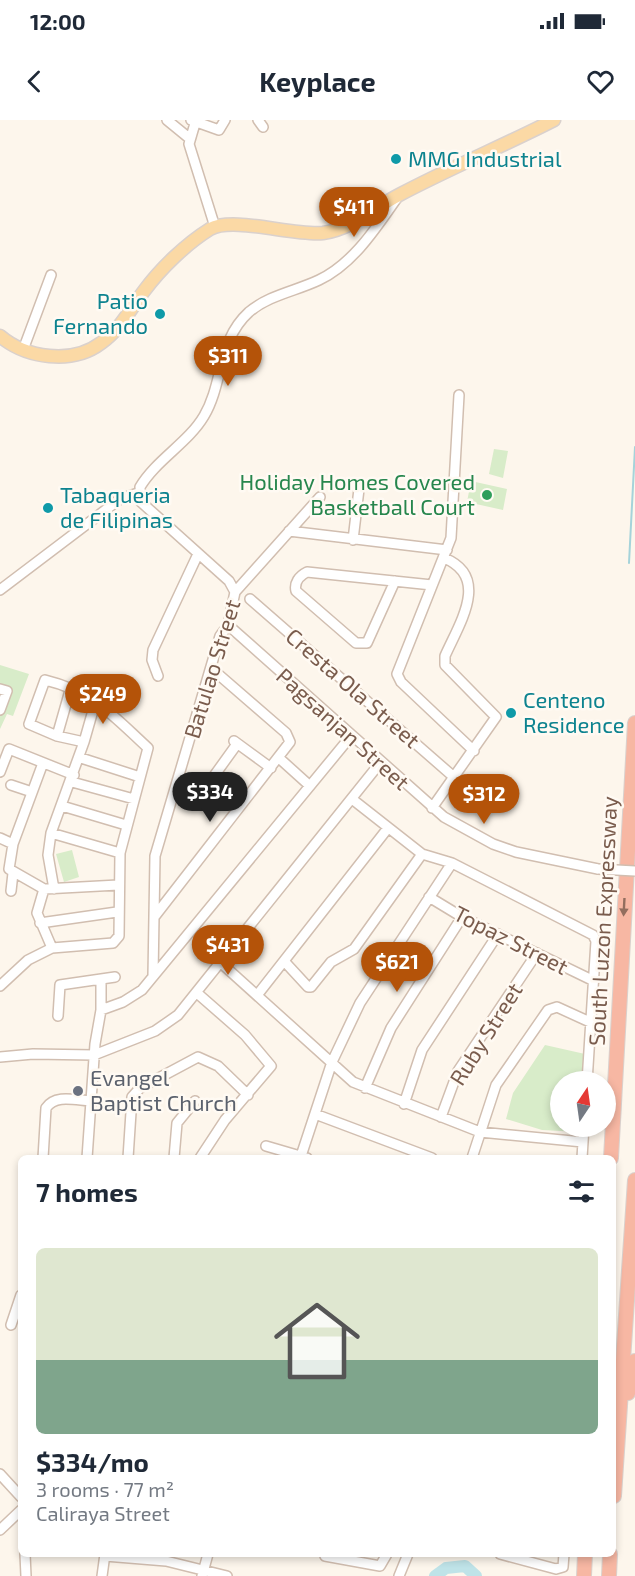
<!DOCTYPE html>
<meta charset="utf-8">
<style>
body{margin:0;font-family:"Exo 2",sans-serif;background:#f6f6f7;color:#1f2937;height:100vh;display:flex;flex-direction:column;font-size:22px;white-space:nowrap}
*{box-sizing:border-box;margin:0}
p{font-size:20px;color:#747a83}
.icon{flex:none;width:33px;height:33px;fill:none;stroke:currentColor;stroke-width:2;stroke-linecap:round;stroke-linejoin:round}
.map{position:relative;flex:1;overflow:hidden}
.panel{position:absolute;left:18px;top:1035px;width:598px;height:402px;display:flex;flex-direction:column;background:#fff;border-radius:9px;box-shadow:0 3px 9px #0003}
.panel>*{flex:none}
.needle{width:39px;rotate:13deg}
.fabs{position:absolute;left:550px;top:951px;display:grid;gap:12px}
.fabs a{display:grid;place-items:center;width:66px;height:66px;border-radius:50%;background:#fff;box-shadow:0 3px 9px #0003;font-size:30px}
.price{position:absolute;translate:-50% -51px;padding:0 14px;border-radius:21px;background:#b45309;color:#fff;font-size:20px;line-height:39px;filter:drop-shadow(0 2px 3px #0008)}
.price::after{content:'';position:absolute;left:50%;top:36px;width:18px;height:14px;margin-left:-9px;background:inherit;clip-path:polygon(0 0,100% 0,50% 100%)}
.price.selected{background:#222;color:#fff}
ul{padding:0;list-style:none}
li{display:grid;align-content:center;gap:12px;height:318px;padding:0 18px}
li+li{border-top:2px solid #e0e1e3}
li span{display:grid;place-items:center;height:186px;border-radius:9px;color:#555}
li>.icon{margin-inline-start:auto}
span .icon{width:108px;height:108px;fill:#fffc;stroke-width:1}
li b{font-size:26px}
h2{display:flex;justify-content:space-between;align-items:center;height:72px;padding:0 18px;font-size:26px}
.status{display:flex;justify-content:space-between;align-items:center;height:42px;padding:0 30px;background:#fff;direction:ltr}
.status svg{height:16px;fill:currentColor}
header{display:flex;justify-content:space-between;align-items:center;height:78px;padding:0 18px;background:#fff;font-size:27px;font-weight:700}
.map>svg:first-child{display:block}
.green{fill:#d8ecc9}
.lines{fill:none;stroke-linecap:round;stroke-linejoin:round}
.stream{stroke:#a5d3da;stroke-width:2}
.river{stroke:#bfe3e8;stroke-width:12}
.minor-casing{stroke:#d1beb0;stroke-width:12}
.major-casing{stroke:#dad1cd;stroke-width:15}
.highway-casing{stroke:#dad1cd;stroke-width:16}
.minor{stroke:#fff;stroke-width:9}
.major{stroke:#fbd9a5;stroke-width:12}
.highway{stroke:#f7b7a3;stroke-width:14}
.minor-bridge-casing{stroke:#d1beb0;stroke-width:12;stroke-linecap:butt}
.minor-bridge{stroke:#fff;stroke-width:9}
.oneway{fill:#936e5e}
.culture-dot{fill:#0f9aa8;stroke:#fffaf3;stroke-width:2}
.leisure-dot{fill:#2e9e5b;stroke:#fffaf3;stroke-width:2}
.worship-dot{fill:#6b7280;stroke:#fffaf3;stroke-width:2}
.labels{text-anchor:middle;stroke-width:5;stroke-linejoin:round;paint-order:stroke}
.culture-label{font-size:22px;fill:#0d838f;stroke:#fffaf3;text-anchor:start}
.leisure-label{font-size:22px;fill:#27864d;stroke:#fffaf3;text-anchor:end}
.street-label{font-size:22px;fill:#7a5c4d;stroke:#fffaf3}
.worship-label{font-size:22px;fill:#5b616d;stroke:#fffaf3;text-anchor:start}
</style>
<div class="status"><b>12:00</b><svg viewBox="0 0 49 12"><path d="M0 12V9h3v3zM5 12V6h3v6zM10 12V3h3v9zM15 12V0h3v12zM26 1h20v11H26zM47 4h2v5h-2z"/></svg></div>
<header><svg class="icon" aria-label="back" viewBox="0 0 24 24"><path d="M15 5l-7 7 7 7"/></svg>Keyplace<svg class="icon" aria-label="heart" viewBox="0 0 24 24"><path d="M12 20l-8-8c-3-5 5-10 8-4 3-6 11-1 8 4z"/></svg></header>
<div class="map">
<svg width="635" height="1456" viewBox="0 0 635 1456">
<rect width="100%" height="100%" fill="#fdf6ec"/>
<path class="green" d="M 494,329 L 508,331 L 503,358 L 489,354 Z
M 471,361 L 507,369 L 503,390 L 467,382 Z
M 0,545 L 29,554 L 13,596 L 7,594 L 0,609 Z
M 72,730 L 79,757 L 64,762 L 56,734 Z
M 545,925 L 585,934 L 583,961 L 561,962 L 561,1006 L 580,1007 L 580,1012 L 542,1010 L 506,999 L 513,973 Z"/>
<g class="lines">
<path class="stream" d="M 629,443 L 635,327"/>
<path class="river" d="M 435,1456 L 446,1448 L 465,1446 L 476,1456"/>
<defs>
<path id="minor" d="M 167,0 L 189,18
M 191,0 L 219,10 L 225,0
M 196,0 L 189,24 L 215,107
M 258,0 L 263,7
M 23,230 L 51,155
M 459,275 L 451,418 L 397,554 L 401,562 L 474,631
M 289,411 L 447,430
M 353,420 L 359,369
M 395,461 L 367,523 L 356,523 L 296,471 C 294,463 299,456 307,452 L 432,465
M 0,470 L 120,379 L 138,373
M 235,472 L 229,461 L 141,382 L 140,367 C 156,340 188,323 204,296 C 224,262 217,221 249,192 C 269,175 296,171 319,160 C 353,144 376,108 397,78
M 250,479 L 455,658
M 228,505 L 444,697 L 493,724 L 516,732 L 598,749
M 158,556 L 152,540 L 153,530 L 198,434
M 0,569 L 7,571 L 0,590
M 57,616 L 71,567
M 234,621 L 271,648
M 84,622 L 96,580
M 81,638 L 140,657
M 279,638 L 310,666
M 43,643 L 13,724 L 9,749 L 44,769
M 0,652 L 9,629 L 74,655
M 72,662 L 134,679
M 11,665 L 32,672
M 177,668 L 201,674 L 237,624
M 352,679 L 422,734 L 452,743 L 593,815 L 596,821 L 587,962
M 62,686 L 126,705
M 432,688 L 496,597 L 445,545 L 445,536 C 459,504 491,457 444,438
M 51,713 L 120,733
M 0,718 L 13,724
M 11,771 L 13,753
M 429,777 L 462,797 L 594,861
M 155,796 L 290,622 L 286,613 L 211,548
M 40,803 L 117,792
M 52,828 L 113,823 L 119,816 L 120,733 L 148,628 C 112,595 94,572 45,560 L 29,604 L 57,616 L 84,622 L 51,713 L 48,735 L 54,769
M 284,841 L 308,867 L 311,867 L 331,842 L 354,829 L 422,734
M 221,843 L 353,962 L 480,1012 L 583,1022
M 153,856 L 155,736 L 220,516 L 228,505 L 235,472 L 320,377
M 0,866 L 28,840 L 52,828 L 37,793 L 44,769 L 118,765
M 197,873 L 245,915 L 271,946 L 225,1000 L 200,1038
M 258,874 L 388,708
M 101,890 L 123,882 L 142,870 L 351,616
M 58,896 L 60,865 L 115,857
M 0,937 L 33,934 L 94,935 L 155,911 L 178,895 L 380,643
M 365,968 L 391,908 L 462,797
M 404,984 L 422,930 L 498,814
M 315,994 L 432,1038
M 441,997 L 458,951 L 537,833
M 266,1026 L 307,1038
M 301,1036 L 332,942 L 360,883 L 452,743
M 43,1038 L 46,988 C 55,974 75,980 90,981
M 87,1038 L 95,924 L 101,890 L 101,860
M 128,1038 L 132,977 L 140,968 L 198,937 L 218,946 L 248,975
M 174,1038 L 177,1003 L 195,981
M 472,1038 L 496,965 L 548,890 L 557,887 L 592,903
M 582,1038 L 584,1006
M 11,1205 L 21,1175
M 0,1354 L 21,1377
M 0,1410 L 21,1390
M 25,1434 L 26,1456
M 500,1434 L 556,1449 L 563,1447 L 564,1434
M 105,1436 L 166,1441 L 227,1456
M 325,1436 L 380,1446 L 387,1434
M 102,1456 L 105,1434
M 202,1456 L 208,1434
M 399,1456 L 408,1434"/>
<path id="major" d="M 0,216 C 26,238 72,245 101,223 C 120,210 131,188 144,171 C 161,148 186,124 210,109 C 233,96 293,116 323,113 C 352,109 374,88 399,75 C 450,48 503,26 554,0"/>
<path id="highway" d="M 611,1038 L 635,603
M 628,1273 L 635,1241
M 614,1376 L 635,1060
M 584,1456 L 585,1434
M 609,1456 L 610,1434"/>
</defs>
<use href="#minor" class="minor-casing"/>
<use href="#major" class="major-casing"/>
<use href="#highway" class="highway-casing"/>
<use href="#minor" class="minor"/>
<use href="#major" class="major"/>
<use href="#highway" class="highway"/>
<defs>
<path id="minor-bridge" d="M 598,749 L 635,751"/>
</defs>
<use href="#minor-bridge" class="minor-bridge-casing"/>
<use href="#minor-bridge" class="minor-bridge"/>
</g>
<defs><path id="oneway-solid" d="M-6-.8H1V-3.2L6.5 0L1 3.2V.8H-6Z" transform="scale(1.5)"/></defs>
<use class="oneway" href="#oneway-solid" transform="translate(624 787) rotate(93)"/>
<g class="culture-dot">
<circle cx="396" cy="39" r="6"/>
<circle cx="160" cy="194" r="6"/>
<circle cx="48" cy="388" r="6"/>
<circle cx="511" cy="593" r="6"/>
</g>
<circle class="leisure-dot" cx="487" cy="375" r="6"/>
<circle class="worship-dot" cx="78" cy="971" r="6"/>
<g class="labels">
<g class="culture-label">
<text x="408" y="47">MMG Industrial</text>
<text x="148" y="189" text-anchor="end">Patio<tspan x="148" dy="25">Fernando</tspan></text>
<text x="60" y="383">Tabaqueria<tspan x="60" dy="25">de Filipinas</tspan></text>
<text x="523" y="588">Centeno<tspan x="523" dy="25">Residence</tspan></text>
</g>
<g class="leisure-label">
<text x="475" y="370">Holiday Homes Covered<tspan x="475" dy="25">Basketball Court</tspan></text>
</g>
<g class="street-label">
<text transform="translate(212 549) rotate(-73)" y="8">Batulao Street</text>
<text transform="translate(353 568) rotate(41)" y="8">Cresta Ola Street</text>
<text transform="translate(343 609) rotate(42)" y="8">Pagsanjan Street</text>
<text transform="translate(603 801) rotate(-87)" y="8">South Luzon Expressway</text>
<text transform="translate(511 820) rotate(27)" y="8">Topaz Street</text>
<text transform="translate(486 914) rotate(-58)" y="8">Ruby Street</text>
</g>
<g class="worship-label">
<text x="90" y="966">Evangel<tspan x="90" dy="25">Baptist Church</tspan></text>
</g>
</g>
</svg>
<div class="fabs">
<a><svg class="needle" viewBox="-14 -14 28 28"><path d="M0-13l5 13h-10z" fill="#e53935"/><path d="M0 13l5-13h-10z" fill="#747a83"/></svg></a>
</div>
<b class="price" style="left:354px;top:118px">$411</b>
<b class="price" style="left:228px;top:267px">$311</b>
<b class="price" style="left:103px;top:605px">$249</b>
<b class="price selected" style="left:210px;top:703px">$334</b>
<b class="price" style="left:484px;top:705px">$312</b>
<b class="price" style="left:228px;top:856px">$431</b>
<b class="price" style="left:397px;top:873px">$621</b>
<section class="panel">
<h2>7 homes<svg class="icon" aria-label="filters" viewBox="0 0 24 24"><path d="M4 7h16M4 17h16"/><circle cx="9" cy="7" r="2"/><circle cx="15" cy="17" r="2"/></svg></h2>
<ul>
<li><span style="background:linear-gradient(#dfe7d0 60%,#7fa58c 0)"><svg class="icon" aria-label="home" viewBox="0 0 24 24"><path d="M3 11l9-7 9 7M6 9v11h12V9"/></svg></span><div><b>$334/mo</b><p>3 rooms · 77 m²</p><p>Caliraya Street</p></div></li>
</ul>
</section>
</div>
